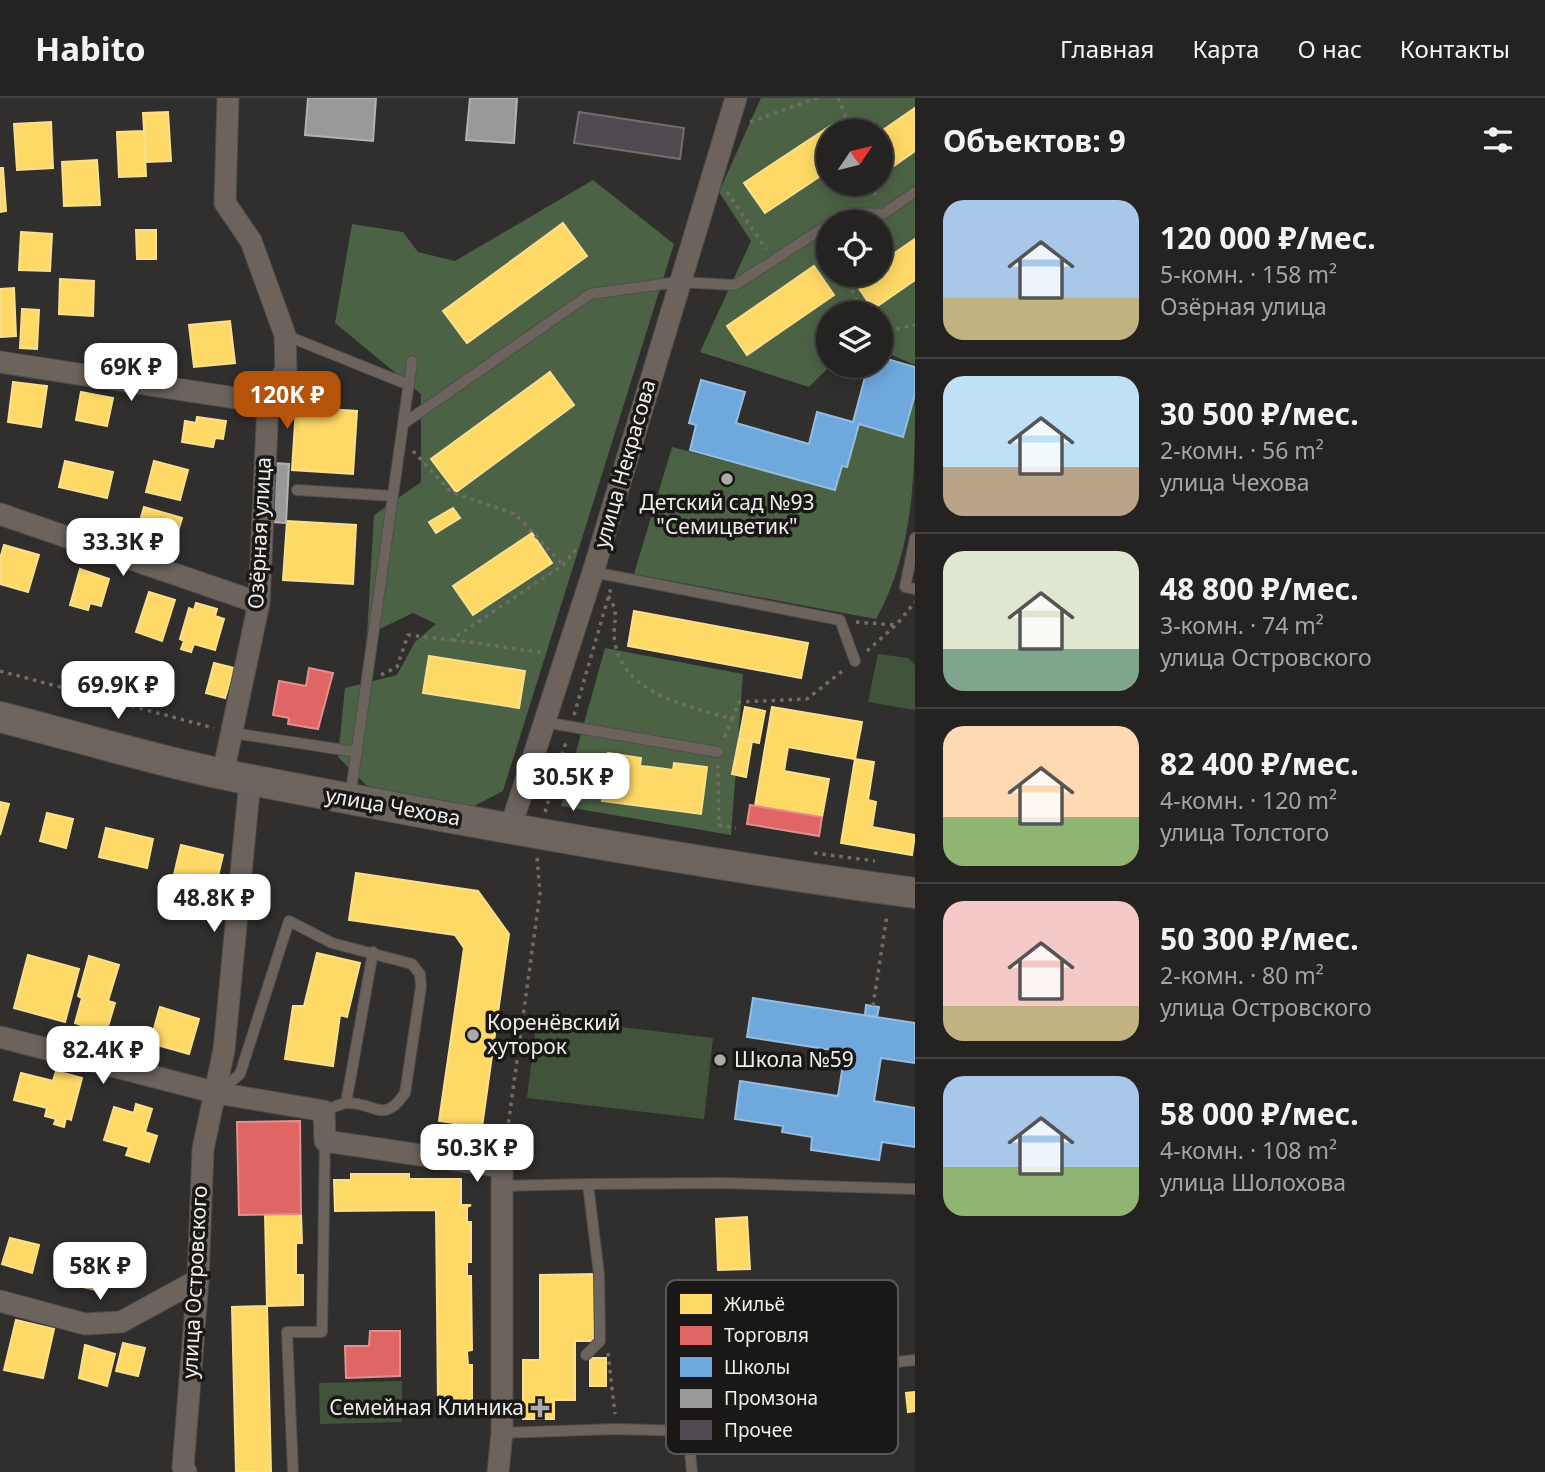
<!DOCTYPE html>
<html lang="ru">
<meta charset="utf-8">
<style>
body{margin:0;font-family:"Noto Sans",sans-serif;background:#2d2b2a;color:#f1f3f6;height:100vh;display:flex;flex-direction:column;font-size:26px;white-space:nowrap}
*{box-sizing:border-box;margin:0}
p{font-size:23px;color:#a3a4a5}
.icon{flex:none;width:38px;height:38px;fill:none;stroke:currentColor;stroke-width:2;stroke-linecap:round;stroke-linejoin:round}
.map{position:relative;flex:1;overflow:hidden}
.side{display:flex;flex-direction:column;background:#252322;width:630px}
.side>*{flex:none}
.needle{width:46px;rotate:55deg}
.fabs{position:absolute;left:816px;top:21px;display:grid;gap:14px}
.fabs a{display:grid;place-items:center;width:77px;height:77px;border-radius:50%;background:#252322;box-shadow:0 4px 18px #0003,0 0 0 2px #424040;font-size:35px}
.price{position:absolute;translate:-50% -60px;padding:0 16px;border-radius:14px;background:#fff;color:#222;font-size:23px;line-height:46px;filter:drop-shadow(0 2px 4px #0008)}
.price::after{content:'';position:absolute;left:50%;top:42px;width:21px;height:16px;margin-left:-10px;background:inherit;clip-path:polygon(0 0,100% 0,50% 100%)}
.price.current{background:#b45309;color:#fff}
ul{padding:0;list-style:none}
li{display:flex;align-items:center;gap:21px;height:175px;padding:0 28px}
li+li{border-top:2px solid #424040}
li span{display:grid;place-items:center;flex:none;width:196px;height:140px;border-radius:21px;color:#555}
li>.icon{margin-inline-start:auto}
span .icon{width:84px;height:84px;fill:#fffc;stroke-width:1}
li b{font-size:30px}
h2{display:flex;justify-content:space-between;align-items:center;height:84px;padding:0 28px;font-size:30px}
header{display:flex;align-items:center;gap:42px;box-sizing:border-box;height:98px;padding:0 35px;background:#252322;border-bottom:2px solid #424040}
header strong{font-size:33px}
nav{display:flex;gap:38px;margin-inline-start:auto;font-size:24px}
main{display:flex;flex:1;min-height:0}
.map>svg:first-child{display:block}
.green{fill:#41543b}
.forest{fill:#4c6245;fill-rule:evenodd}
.homes{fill:#ffd966;stroke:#fadf8e;stroke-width:2}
.shops{fill:#e06666;stroke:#e48f8e;stroke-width:2}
.schools{fill:#6fa8dc;stroke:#95bde0;stroke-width:2}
.industry{fill:#999;stroke:#b3b2b2;stroke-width:2}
.building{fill:#50494f;stroke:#706e6e;stroke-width:2}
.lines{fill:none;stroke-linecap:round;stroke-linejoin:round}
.lane-casing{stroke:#4f4e4c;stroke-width:12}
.street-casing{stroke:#4f4e4c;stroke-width:23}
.secondary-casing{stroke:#4f4e4c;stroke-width:32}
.path{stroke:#726c67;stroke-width:3.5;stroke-dasharray:3.5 5;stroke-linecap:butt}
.lane{stroke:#6c635d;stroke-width:10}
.street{stroke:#6c635d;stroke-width:21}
.secondary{stroke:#6d655d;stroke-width:30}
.poi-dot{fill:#acaba8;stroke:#191816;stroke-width:2.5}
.labels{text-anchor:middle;stroke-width:7;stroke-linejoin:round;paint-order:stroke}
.street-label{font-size:21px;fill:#efeeeb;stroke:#191816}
.poi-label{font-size:21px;fill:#efeeeb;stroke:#191816;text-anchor:start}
.key{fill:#191816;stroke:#595856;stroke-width:2}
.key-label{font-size:19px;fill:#efeeeb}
</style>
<header>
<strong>Habito</strong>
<nav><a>Главная</a><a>Карта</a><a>О нас</a><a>Контакты</a></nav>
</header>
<main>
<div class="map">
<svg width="915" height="1374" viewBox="0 0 915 1374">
<rect width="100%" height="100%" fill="#312f2d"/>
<path class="green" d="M 878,556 L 908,560 L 915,567 L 915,612 L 868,604 Z
M 537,919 L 713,940 L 704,1021 L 527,1000 Z
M 402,1283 L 402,1324 L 320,1326 L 319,1285 Z"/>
<path class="forest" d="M 761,0 L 915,0 L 915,10 L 880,34 L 838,33 L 832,26 L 745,85 L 765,115 L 828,73 L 828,86 L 880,86 L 880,67 L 885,74 L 915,53 L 915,141 L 880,165 L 880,124 L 828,124 L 828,177 L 862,177 L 854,183 L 872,210 L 915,182 L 915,267 L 880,252 L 880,215 L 828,215 L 828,268 L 830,268 L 809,289 L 700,254 L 751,143 L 719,94 ZM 814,169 L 834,197 L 746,257 L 727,228 Z
M 593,82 L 674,146 L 503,693 L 459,716 L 366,687 L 338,659 L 345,590 L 397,577 L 415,544 L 436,526 L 413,515 L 367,537 L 374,417 L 421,384 L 421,296 L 335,225 L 352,126 L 403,134 L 418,154 L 455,163 ZM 562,125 L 587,158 L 467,245 L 443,212 ZM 550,275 L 574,307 L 456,394 L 431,361 ZM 531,435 L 552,465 L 473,517 L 453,488 ZM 429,558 L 524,573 L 519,609 L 424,595 Z
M 915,296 C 915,373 915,451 876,521 L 634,476 L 672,349 L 835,392 L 842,368 L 847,369 L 859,326 L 903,338 Z
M 605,550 L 743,576 L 731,737 L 561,708 ZM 641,660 L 640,668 L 673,672 L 675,665 L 707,669 L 701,716 L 602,702 Z"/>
<path class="homes" d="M 915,10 L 915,53 L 885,74 L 880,67 L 880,34 Z
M 168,14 L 171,63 L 146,64 L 143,15 Z
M 51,24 L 53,70 L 17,72 L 14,26 Z
M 833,26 L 838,33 L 828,33 L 828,73 L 765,115 L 744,85 Z
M 144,33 L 146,78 L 119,79 L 117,34 Z
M 97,62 L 100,107 L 64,108 L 62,64 Z
M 0,70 L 3,70 L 6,113 L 0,114 Z
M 563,125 L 587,158 L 467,245 L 443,213 Z
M 136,132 L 156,132 L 156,161 L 137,161 Z
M 21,134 L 52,136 L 50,173 L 19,172 Z
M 915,141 L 915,182 L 873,211 L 854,183 L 862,177 L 880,177 L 880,165 Z
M 814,168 L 834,197 L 747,257 L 727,228 Z
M 60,181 L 94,183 L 93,218 L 59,216 Z
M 14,190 L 16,238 L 0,239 L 0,191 Z
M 22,211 L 39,212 L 37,251 L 20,250 Z
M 230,223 L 235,265 L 194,269 L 189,227 Z
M 550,274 L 574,307 L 456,394 L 431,361 Z
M 13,284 L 47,288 L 41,329 L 8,324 Z
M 81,294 L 113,300 L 107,328 L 76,322 Z
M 296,309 L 357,313 L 353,376 L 292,372 Z
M 197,319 L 226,323 L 223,341 L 215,340 L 213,349 L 182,344 L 185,323 L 196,325 Z
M 65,363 L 113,374 L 107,400 L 59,389 Z
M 154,363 L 188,372 L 180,402 L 146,394 Z
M 144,409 L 182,420 L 171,458 L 133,446 Z
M 453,410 L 460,420 L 436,435 L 429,424 Z
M 287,423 L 356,427 L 353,486 L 283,482 Z
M 532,435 L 552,465 L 473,517 L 453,488 Z
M 4,447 L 39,457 L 28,494 L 0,486 L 0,461 Z
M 80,471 L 109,481 L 101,508 L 90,505 L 88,512 L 70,507 Z
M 149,494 L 175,502 L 162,543 L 136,534 Z
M 196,505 L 217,511 L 215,518 L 224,521 L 215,552 L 194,546 L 191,554 L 181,551 L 184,543 L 180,541 L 189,510 L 194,512 Z
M 634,513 L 808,545 L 801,580 L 628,548 Z
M 429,558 L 525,573 L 519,610 L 423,595 Z
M 214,565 L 234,570 L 225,600 L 206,595 Z
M 745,609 L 765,613 L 759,645 L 739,641 Z
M 772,609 L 862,624 L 855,661 L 788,649 L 784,673 L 829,681 L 822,719 L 755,708 Z
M 739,641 L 752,643 L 746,679 L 732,676 Z
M 608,655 L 641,660 L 640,668 L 651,669 L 673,672 L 674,665 L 707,669 L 701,716 L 602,703 Z
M 855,661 L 874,664 L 868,702 L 876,704 L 872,729 L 915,737 L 912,757 L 841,745 Z
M 0,704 L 9,706 L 0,737 Z
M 47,715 L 73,721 L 66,750 L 40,743 Z
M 106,730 L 153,741 L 147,770 L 99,759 Z
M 181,747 L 223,757 L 213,799 L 171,789 Z
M 356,775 L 478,793 L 509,836 L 482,1029 L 439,1023 L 464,850 L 455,837 L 349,822 Z
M 317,855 L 360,865 L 347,919 L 340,917 L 333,968 L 285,961 L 293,908 L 304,908 Z
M 28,857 L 79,871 L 65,924 L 14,910 Z
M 89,858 L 119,867 L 108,903 L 115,905 L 106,935 L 75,925 L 82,900 L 78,898 Z
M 160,909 L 199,921 L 189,956 L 150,945 Z
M 56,973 L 82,980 L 71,1022 L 66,1020 L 64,1029 L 54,1026 L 56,1021 L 45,1018 L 47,1010 L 14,1002 L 21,975 L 53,983 Z
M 136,1006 L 152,1011 L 145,1034 L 157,1038 L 149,1064 L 126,1057 L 129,1049 L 104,1042 L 114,1009 L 134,1015 Z
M 351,1076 L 409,1076 L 409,1081 L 461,1081 L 461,1107 L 471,1107 L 467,1109 L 467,1124 L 471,1124 L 471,1164 L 467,1164 L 467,1178 L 471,1178 L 472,1252 L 467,1253 L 468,1267 L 472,1267 L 472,1304 L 438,1304 L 436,1112 L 335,1113 L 334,1082 L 351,1082 Z
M 265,1116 L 301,1116 L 302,1145 L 296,1145 L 296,1177 L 303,1177 L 303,1207 L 267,1208 Z
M 747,1119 L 750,1171 L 718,1172 L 716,1121 Z
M 10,1140 L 39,1147 L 32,1175 L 2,1166 Z
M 75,1153 L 103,1160 L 96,1192 L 66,1185 Z
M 595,1176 L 595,1243 L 575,1243 L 575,1302 L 554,1302 L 554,1321 L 523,1321 L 523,1262 L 540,1262 L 540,1177 Z
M 267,1208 L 271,1374 L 236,1374 L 232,1209 Z
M 16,1222 L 54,1231 L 43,1280 L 4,1272 Z
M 123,1245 L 145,1250 L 138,1278 L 116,1273 Z
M 85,1247 L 115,1256 L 107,1288 L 79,1280 Z
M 590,1260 L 606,1260 L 606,1288 L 590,1288 Z
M 915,1294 L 915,1313 L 908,1314 L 906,1295 Z"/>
<path class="shops" d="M 309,570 L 333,575 L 318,631 L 288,626 L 289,620 L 273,617 L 279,583 L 306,588 Z
M 750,707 L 822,719 L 819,738 L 747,726 Z
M 300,1023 L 301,1116 L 239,1117 L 237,1024 Z
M 370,1233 L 400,1233 L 400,1278 L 346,1280 L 345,1248 L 369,1248 Z"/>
<path class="schools" d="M 880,259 L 915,269 L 915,296 L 903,339 L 859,326 L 847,369 L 842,368 L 835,392 L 690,352 L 696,327 L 689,325 L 701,282 L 745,294 L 736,325 L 809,346 L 817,314 L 853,324 L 868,268 L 880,268 Z
M 753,900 L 915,925 L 915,965 L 881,960 L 874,1003 L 915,1010 L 915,1049 L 882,1044 L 879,1062 L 811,1052 L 812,1039 L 782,1034 L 783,1028 L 735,1021 L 740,983 L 838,998 L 845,954 L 747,939 Z
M 866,907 L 879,909 L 877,919 L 865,917 Z"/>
<path class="industry" d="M 308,0 L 376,0 L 373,43 L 305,37 Z
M 470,0 L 517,0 L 514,45 L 466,42 Z
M 274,365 L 289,366 L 286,425 L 271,424 Z"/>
<path class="building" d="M 579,14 L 684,30 L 680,61 L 574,45 Z"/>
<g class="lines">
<defs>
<path id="lane" d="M 833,124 L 847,115 L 883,116 L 915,94
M 285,237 L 409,287
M 403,326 L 590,196 L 678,184 L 735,187 L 828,127
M 297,392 L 393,398
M 915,440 L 905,489 L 915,491
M 593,474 L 840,522 L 855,563
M 544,624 L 718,654
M 233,635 L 357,654
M 350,700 L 412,263
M 219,994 L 240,976 L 289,823 L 332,845 L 412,866 L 420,876 L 421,889 L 405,995 C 383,1028 374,1003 346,1005 C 339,1006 330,1011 324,1013
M 346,1005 L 373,854
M 588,1086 L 722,1085 L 915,1091
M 502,1088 L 588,1086 L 599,1177 L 600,1243 L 586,1257
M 776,1277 L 915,1262
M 502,1335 L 616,1331 L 688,1333 L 692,1374
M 293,1374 L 287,1234 L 322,1234 L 325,1043"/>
<path id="street" d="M 0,264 L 268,305
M 0,416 L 259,505
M 223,675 L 259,505 L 268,305 L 286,271 L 285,237 L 251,143 L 225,105 L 228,0
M 510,731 L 593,474 L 736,0
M 0,939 L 217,995 L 324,1013 L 325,1043 L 502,1069 L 502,1335 L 498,1374
M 0,1203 L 85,1226 L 121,1224 L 198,1182
M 186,1374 L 183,1369 L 198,1182 L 203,1051 L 224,952 L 250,682"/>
<path id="secondary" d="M 0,619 C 83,640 167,666 252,682 C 472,725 693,765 915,795"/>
</defs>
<use href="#lane" class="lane-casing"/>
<use href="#street" class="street-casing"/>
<use href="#secondary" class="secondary-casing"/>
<path class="path" d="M 838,0 L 851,33
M 750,24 L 817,0
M 871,86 L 877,101
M 727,94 L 766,151
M 844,177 L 864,215
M 880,229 L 891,232 L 915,227
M 413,353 L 451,394 L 515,416 L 563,467
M 608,498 C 622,518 611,524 615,545 C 624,597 690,608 732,621 L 723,643
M 856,524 L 896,527
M 453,542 L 546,555
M 867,553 L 896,527 L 915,504
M 0,573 L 214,630
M 381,577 L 397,569 L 408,537 L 451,542 L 563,467 L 576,451
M 574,617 L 611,490
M 732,621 L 739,604 L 807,601 L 845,571
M 718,667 L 719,727 L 736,730
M 545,714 L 567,641
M 814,755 L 875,763
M 873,908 L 887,817
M 505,1050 L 540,795 L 537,759
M 608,1255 L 615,1316
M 695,1322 C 704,1286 732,1286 765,1279"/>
<use href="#lane" class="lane"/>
<use href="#street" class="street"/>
<use href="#secondary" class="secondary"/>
</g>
<g class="poi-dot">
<circle cx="727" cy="381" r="7"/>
<circle cx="473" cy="937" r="7"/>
<circle cx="720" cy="962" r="7"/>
<path d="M536.5 1299.5h7v7h7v7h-7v7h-7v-7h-7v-7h7z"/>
</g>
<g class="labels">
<g class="street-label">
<text transform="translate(625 366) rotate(-74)" y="7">улица Некрасова</text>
<text transform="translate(260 435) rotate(-87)" y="7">Озёрная улица</text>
<text transform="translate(393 709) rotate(10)" y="7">улица Чехова</text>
<text transform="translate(195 1184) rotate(-87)" y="7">улица Островского</text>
</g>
<g class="poi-label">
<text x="727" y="412" text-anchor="middle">Детский сад №93<tspan x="727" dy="24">"Семицветик"</tspan></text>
<text x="487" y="932">Коренёвский<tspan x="487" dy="24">хуторок</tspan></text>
<text x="734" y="969">Школа №59</text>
<text x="524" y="1317" text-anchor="end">Семейная Клиника</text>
</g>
</g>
<rect x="666" y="1182" width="232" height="174" rx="10" class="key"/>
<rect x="680" y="1196" width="32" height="20" fill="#ffd966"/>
<rect x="680" y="1228" width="32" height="19" fill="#e06666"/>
<rect x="680" y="1259" width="32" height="20" fill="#6fa8dc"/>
<rect x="680" y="1291" width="32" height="19" fill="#999"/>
<rect x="680" y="1322" width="32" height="20" fill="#50494f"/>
<g class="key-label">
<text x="724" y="1213">Жильё</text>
<text x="724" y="1244">Торговля</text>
<text x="724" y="1276">Школы</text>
<text x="724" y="1307">Промзона</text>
<text x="724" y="1339">Прочее</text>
</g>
</svg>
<div class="fabs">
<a><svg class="needle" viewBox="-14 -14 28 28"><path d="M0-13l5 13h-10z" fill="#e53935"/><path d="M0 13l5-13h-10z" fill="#a3a4a5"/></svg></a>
<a><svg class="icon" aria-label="locate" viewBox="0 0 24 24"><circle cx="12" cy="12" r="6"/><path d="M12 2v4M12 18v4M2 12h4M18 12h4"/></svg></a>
<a><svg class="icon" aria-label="layers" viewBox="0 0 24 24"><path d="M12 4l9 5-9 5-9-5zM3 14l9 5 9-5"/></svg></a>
</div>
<b class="price" style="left:131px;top:305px">69K ₽</b>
<b class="price current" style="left:287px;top:333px">120K ₽</b>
<b class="price" style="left:123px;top:480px">33.3K ₽</b>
<b class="price" style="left:118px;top:623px">69.9K ₽</b>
<b class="price" style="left:573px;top:715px">30.5K ₽</b>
<b class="price" style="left:214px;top:836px">48.8K ₽</b>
<b class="price" style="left:103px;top:988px">82.4K ₽</b>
<b class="price" style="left:477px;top:1086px">50.3K ₽</b>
<b class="price" style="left:100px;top:1204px">58K ₽</b>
</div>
<section class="side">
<h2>Объектов: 9<svg class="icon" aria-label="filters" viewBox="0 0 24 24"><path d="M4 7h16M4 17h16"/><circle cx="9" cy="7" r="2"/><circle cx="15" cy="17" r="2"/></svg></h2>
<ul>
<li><span style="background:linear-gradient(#a9c7e8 70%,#c2b280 0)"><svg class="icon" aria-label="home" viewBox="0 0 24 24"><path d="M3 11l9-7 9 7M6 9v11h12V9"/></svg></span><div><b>120 000 ₽/мес.</b><p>5-комн. · 158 m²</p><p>Озёрная улица</p></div></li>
<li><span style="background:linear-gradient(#bfe0f5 65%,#b9a48a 0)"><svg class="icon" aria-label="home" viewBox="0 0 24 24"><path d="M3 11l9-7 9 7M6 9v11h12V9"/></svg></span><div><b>30 500 ₽/мес.</b><p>2-комн. · 56 m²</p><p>улица Чехова</p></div></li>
<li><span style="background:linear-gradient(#dfe7d0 70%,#7fa58c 0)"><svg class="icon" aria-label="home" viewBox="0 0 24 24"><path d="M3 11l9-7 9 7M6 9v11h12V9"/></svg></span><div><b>48 800 ₽/мес.</b><p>3-комн. · 74 m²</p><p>улица Островского</p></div></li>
<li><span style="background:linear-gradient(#ffd9b3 65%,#8fb573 0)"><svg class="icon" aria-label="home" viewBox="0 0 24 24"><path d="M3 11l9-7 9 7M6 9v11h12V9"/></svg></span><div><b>82 400 ₽/мес.</b><p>4-комн. · 120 m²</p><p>улица Толстого</p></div></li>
<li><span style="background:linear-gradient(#f6c9c9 75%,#c2b280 0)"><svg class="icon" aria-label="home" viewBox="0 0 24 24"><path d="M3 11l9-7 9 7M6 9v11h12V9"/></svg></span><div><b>50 300 ₽/мес.</b><p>2-комн. · 80 m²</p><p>улица Островского</p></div></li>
<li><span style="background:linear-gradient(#a9c7e8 65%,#8fb573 0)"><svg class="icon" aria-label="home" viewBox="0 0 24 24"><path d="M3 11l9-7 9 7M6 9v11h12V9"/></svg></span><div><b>58 000 ₽/мес.</b><p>4-комн. · 108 m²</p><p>улица Шолохова</p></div></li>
</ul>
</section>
</main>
